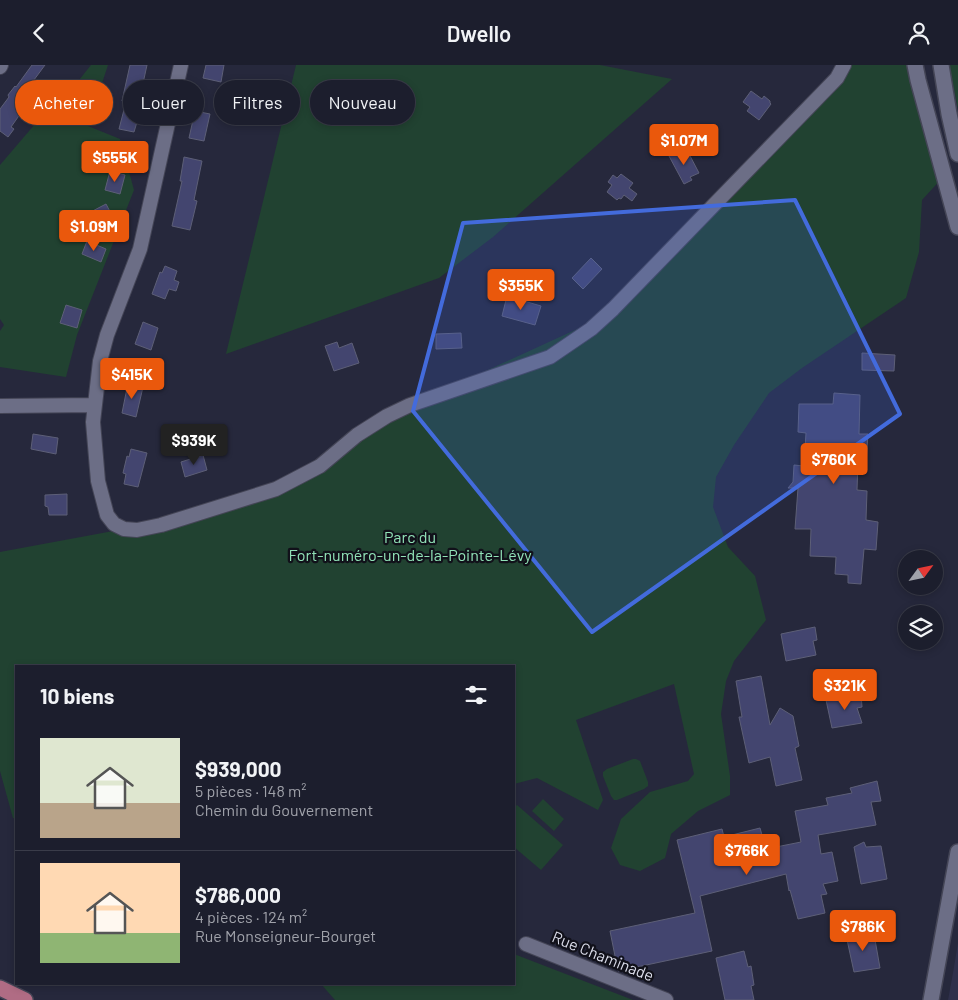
<!DOCTYPE html>
<html lang="fr">
<meta charset="utf-8">
<style>
body{margin:0;font-family:Barlow,sans-serif;background:#292b39;color:#f1f3f6;height:100vh;display:flex;flex-direction:column;font-size:19px;white-space:nowrap}
*{box-sizing:border-box;margin:0}
p{font-size:16px;color:#a0a2aa}
.icon{flex:none;width:28px;height:28px;fill:none;stroke:currentColor;stroke-width:2;stroke-linecap:round;stroke-linejoin:round}
.map{position:relative;flex:1;overflow:hidden}
.drawer{position:absolute;left:15px;top:600px;width:500px;height:320px;display:flex;flex-direction:column;background:#1c1e2d;border-radius:0px;box-shadow:0 2px 8px #0003,0 0 0 1px #3a3c49}
.drawer>*{flex:none}
.banner{position:absolute;left:15px;top:15px;width:500px;height:45px;display:flex;gap:10px}
.needle{width:32px;rotate:57deg}
.fabs{position:absolute;left:898px;top:485px;display:grid;gap:10px}
.fabs a{display:grid;place-items:center;width:45px;height:45px;border-radius:50%;background:#1c1e2d;box-shadow:0 2px 8px #0003,0 0 0 1px #3a3c49;font-size:25px}
.price{position:absolute;translate:-50% -42px;padding:0 11px;border-radius:5px;background:#ea580c;color:#fff;font-size:16px;line-height:32px;filter:drop-shadow(0 1px 2px #0008)}
.price::after{content:'';position:absolute;left:50%;top:30px;width:15px;height:11px;margin-left:-8px;background:inherit;clip-path:polygon(0 0,100% 0,50% 100%)}
.price.selected{background:#222;color:#fff}
ul{padding:0;list-style:none}
li{display:flex;align-items:center;gap:15px;height:125px;padding:0 25px}
li+li{border-top:1px solid #3a3c49}
li span{display:grid;place-items:center;flex:none;width:140px;height:100px;border-radius:0px;color:#555}
li>.icon{margin-inline-start:auto}
span .icon{width:60px;height:60px;fill:#fffc;stroke-width:1}
li b{font-size:21px}
h2{display:flex;justify-content:space-between;align-items:center;height:60px;padding:0 25px;font-size:21px}
.chip{padding:0 18px;border-radius:22px;background:#1c1e2d;box-shadow:0 2px 8px #0003,0 0 0 1px #3a3c49;font-size:18px;line-height:45px}
.chip.selected{background:#ea580c;color:#fff}
header{display:flex;justify-content:space-between;align-items:center;height:65px;padding:0 25px;background:#1c1e2d;font-size:22px;font-weight:600}
.map>svg:first-child{display:block}
.built{fill:#2f304b}
.green{fill:#214231}
.building{fill:#43456f;stroke:#5d5f77}
.lines{fill:none;stroke-linecap:round;stroke-linejoin:round}
.minor-casing{stroke:#444556;stroke-width:16}
.tertiary-casing{stroke:#444556;stroke-width:18}
.primary-casing{stroke:#444556;stroke-width:18}
.minor{stroke:#6c6e86;stroke-width:14}
.tertiary{stroke:#6c6e86;stroke-width:15}
.primary{stroke:#b06c84;stroke-width:15}
.marked{fill:#436bdc;fill-opacity:0.2;stroke:#436bdc;stroke-width:4;stroke-linejoin:round}
.labels{text-anchor:middle;stroke-width:4.5;stroke-linejoin:round;paint-order:stroke}
.park-label{font-size:16px;fill:#91e2b7;stroke:#11111a}
.street-label{font-size:16px;fill:#dbddea;stroke:#11111a}
</style>
<header><svg class="icon" aria-label="back" viewBox="0 0 24 24"><path d="M15 5l-7 7 7 7"/></svg>Dwello<svg class="icon" aria-label="person" viewBox="0 0 24 24"><circle cx="12" cy="8" r="4"/><path d="M4 21q1-7 8-7t8 7"/></svg></header>
<div class="map">
<svg width="958" height="935" viewBox="0 0 958 935">
<rect width="100%" height="100%" fill="#26283c"/>
<path class="built" d="M 958,878 L 958,935 L 948,935 L 953,908 Z"/>
<path class="green" d="M 91,0 L 108,0 L 88,61 L 120,74 L 134,125 L 77,270 L 66,312 L 0,302 L 0,266 L 4,260 L 0,254 L 0,100 L 47,45 L 52,49 Z
M 296,0 L 600,0 L 672,14 L 493,172 L 439,213 L 226,289 Z
M 844,0 L 915,0 L 944,111 L 922,135 L 919,187 L 906,233 L 802,303 L 769,328 L 734,380 L 716,412 L 713,442 L 728,482 L 755,511 L 766,555 L 734,596 L 726,616 L 721,649 L 730,711 L 730,730 L 698,746 L 671,769 L 665,793 L 640,806 L 620,800 L 611,783 L 621,754 L 650,727 L 688,716 L 694,709 L 674,619 L 576,655 L 603,735 L 598,745 L 537,713 L 514,719 L 514,601 L 16,601 L 16,754 L 13,753 L 0,706 L 0,487 L 124,464 L 276,424 L 357,370 L 444,325 L 599,254 Z
M 949,0 L 958,0 L 958,44 Z
M 633,694 L 636,694 L 640,696 L 648,717 L 648,721 L 644,724 L 617,735 L 614,735 L 611,731 L 603,711 L 603,707 L 607,704 Z
M 543,734 L 564,754 L 554,766 L 532,746 Z
M 517,740 L 563,780 L 541,805 L 514,782 L 514,743 Z
M 514,889 L 633,935 L 335,935 L 321,919 L 514,919 Z"/>
<path class="building" d="M 32,0 L 45,0 L 28,23 L 35,28 L 11,62 L 14,64 L 8,72 L 0,66 L 0,44 L 9,32 L 8,30 L 15,21 L 16,22 Z
M 130,0 L 147,0 L 137,46 L 140,47 L 134,67 L 119,64 L 126,37 L 122,36 Z
M 206,0 L 224,0 L 221,17 L 203,13 Z
M 751,26 L 762,34 L 764,31 L 770,36 L 770,38 L 771,39 L 759,55 L 747,46 L 750,42 L 743,37 Z
M 195,46 L 210,49 L 204,76 L 189,73 Z
M 678,86 L 680,91 L 688,87 L 699,108 L 690,112 L 692,115 L 684,119 L 669,91 Z
M 184,92 L 202,96 L 194,135 L 197,136 L 190,165 L 172,161 L 182,116 L 180,116 Z
M 110,106 L 125,110 L 120,129 L 105,125 Z
M 621,109 L 633,118 L 629,123 L 637,129 L 632,136 L 624,130 L 621,134 L 619,133 L 617,135 L 607,127 L 612,120 L 608,117 L 613,110 L 617,113 Z
M 106,139 L 115,156 L 91,168 L 83,151 Z
M 87,176 L 106,184 L 101,197 L 82,189 Z
M 591,193 L 602,204 L 583,224 L 572,213 Z
M 165,201 L 177,206 L 174,215 L 179,217 L 176,226 L 169,224 L 165,234 L 152,229 L 160,207 L 162,208 Z
M 507,231 L 541,241 L 535,260 L 502,251 Z
M 66,240 L 82,245 L 77,263 L 60,258 Z
M 143,257 L 158,263 L 151,285 L 135,279 Z
M 461,268 L 462,283 L 436,284 L 436,269 Z
M 337,277 L 339,283 L 352,278 L 359,298 L 334,306 L 325,281 Z
M 862,288 L 895,290 L 894,306 L 862,305 Z
M 128,318 L 143,322 L 136,352 L 122,348 Z
M 834,328 L 860,330 L 859,369 L 868,369 L 866,399 L 858,397 L 857,425 L 867,426 L 866,455 L 878,457 L 876,485 L 864,484 L 861,519 L 848,518 L 848,510 L 835,509 L 836,492 L 810,491 L 811,464 L 795,464 L 798,423 L 788,423 L 793,417 L 794,400 L 804,401 L 806,368 L 798,367 L 799,339 L 833,339 Z
M 33,369 L 58,373 L 56,389 L 31,384 Z
M 131,384 L 147,388 L 138,422 L 124,419 L 126,409 L 123,408 L 127,391 L 129,392 Z
M 203,390 L 207,405 L 185,412 L 181,397 Z
M 67,429 L 67,450 L 49,450 L 48,442 L 45,441 L 45,430 Z
M 815,562 L 817,575 L 813,576 L 816,590 L 786,596 L 781,569 Z
M 761,611 L 770,660 L 780,643 L 793,651 L 799,681 L 795,683 L 802,715 L 776,721 L 770,692 L 749,698 L 739,652 L 742,652 L 736,616 Z
M 861,629 L 862,642 L 857,643 L 862,658 L 832,663 L 826,635 Z
M 877,716 L 881,736 L 871,737 L 876,760 L 818,770 L 821,789 L 832,787 L 838,816 L 823,819 L 827,829 L 821,830 L 825,848 L 798,854 L 790,825 L 789,826 L 786,809 L 700,831 L 712,886 L 618,906 L 610,866 L 695,848 L 677,775 L 722,764 L 724,772 L 760,763 L 766,784 L 801,777 L 795,746 L 828,740 L 826,733 L 852,728 L 850,723 Z
M 864,777 L 866,782 L 881,781 L 887,814 L 861,819 L 854,782 Z
M 857,865 L 858,870 L 874,869 L 880,903 L 854,907 L 846,870 Z
M 744,886 L 748,902 L 751,901 L 754,920 L 751,921 L 754,935 L 725,935 L 716,893 Z"/>
<g class="lines">
<defs>
<path id="minor" d="M 181,0 L 140,184 L 107,270 L 100,296 L 93,357 L 98,416 L 107,450 L 114,459 L 124,464 L 137,465 L 161,460 L 276,424 L 320,401 L 357,370 L 387,351 L 410,340 L 550,292 L 591,264 L 613,244 L 837,13 L 844,0
M 0,2 L 1,0
M 0,341 L 95,340
M 526,879 L 666,935"/>
<path id="tertiary" d="M 915,0 L 918,15 L 958,162
M 941,0 L 949,49 L 958,89
M 931,935 L 958,787"/>
<path id="primary" d="M 0,923 L 25,935"/>
</defs>
<use href="#minor" class="minor-casing"/>
<use href="#tertiary" class="tertiary-casing"/>
<use href="#primary" class="primary-casing"/>
<use href="#minor" class="minor"/>
<use href="#tertiary" class="tertiary"/>
<use href="#primary" class="primary"/>
</g>
<path class="marked" d="M 795,135 L 900,349 L 592,567 L 413,346 L 463,158 Z"/>
<g class="labels">
<g class="park-label">
<text x="410" y="478">Parc du<tspan x="410" dy="18">Fort-numéro-un-de-la-Pointe-Lévy</tspan></text>
</g>
<g class="street-label">
<text transform="translate(603 891) rotate(22)" y="6">Rue Chaminade</text>
</g>
</g>
</svg>
<div class="fabs">
<a><svg class="needle" viewBox="-14 -14 28 28"><path d="M0-13l5 13h-10z" fill="#e53935"/><path d="M0 13l5-13h-10z" fill="#a0a2aa"/></svg></a>
<a><svg class="icon" aria-label="layers" viewBox="0 0 24 24"><path d="M12 4l9 5-9 5-9-5zM3 14l9 5 9-5"/></svg></a>
</div>
<b class="price" style="left:684px;top:101px">$1.07M</b>
<b class="price" style="left:115px;top:118px">$555K</b>
<b class="price" style="left:94px;top:187px">$1.09M</b>
<b class="price" style="left:521px;top:246px">$355K</b>
<b class="price" style="left:132px;top:335px">$415K</b>
<b class="price selected" style="left:194px;top:401px">$939K</b>
<b class="price" style="left:834px;top:420px">$760K</b>
<b class="price" style="left:845px;top:646px">$321K</b>
<b class="price" style="left:747px;top:811px">$766K</b>
<b class="price" style="left:863px;top:887px">$786K</b>
<div class="banner">
<a class="chip selected">Acheter</a>
<a class="chip">Louer</a>
<a class="chip">Filtres</a>
<a class="chip">Nouveau</a>
</div>
<section class="drawer">
<h2>10 biens<svg class="icon" aria-label="filters" viewBox="0 0 24 24"><path d="M4 7h16M4 17h16"/><circle cx="9" cy="7" r="2"/><circle cx="15" cy="17" r="2"/></svg></h2>
<ul>
<li><span style="background:linear-gradient(#dfe7d0 65%,#b9a48a 0)"><svg class="icon" aria-label="home" viewBox="0 0 24 24"><path d="M3 11l9-7 9 7M6 9v11h12V9"/></svg></span><div><b>$939,000</b><p>5 pièces · 148 m²</p><p>Chemin du Gouvernement</p></div></li>
<li><span style="background:linear-gradient(#ffd9b3 70%,#8fb573 0)"><svg class="icon" aria-label="home" viewBox="0 0 24 24"><path d="M3 11l9-7 9 7M6 9v11h12V9"/></svg></span><div><b>$786,000</b><p>4 pièces · 124 m²</p><p>Rue Monseigneur-Bourget</p></div></li>
</ul>
</section>
</div>
